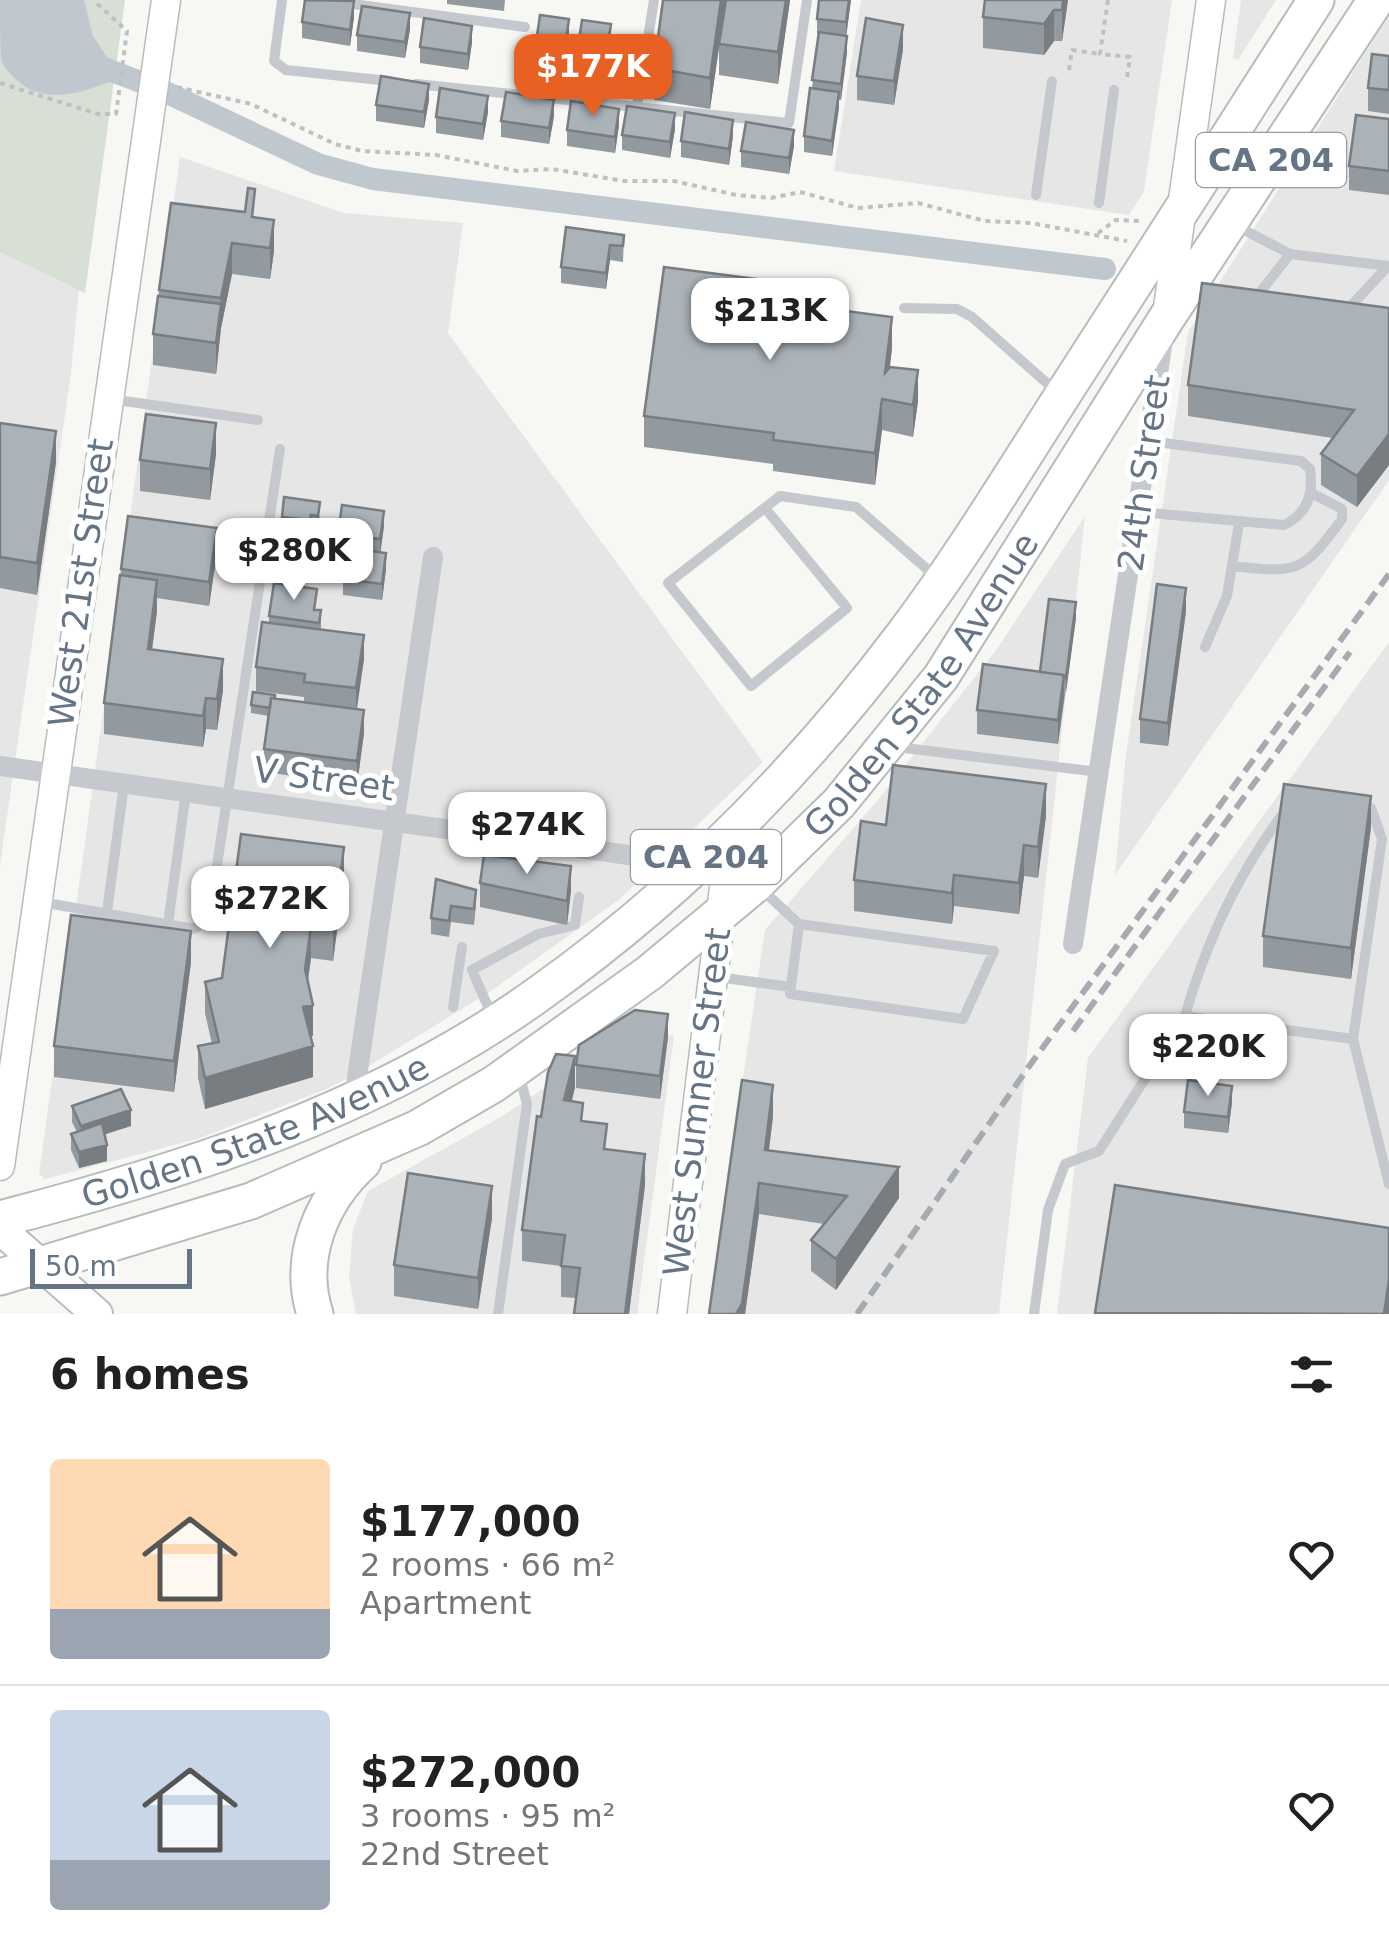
<!DOCTYPE html>
<meta charset="utf-8">
<style>
body{margin:0;font-family:"DejaVu Sans",sans-serif;background:#f2f2f2;color:#222;height:100vh;display:flex;flex-direction:column;font-size:38px;white-space:nowrap}
*{box-sizing:border-box;margin:0}
p{font-size:32px;color:#767676}
.icon{flex:none;width:55px;height:55px;fill:none;stroke:currentColor;stroke-width:2;stroke-linecap:round;stroke-linejoin:round}
.map{position:relative;height:1314px;overflow:hidden}
.sheet{display:flex;flex-direction:column;background:#fff;flex:1}
.sheet>*{flex:none}
.scale{position:absolute;left:30px;bottom:25px;width:162px;box-sizing:border-box;padding-left:10px;border:5px solid #657586;border-top:0;font-size:28px;line-height:35px;white-space:nowrap;color:#657586;-webkit-text-stroke:8px #fff;paint-order:stroke}
.price{position:absolute;translate:-50% -85px;padding:0 22px;border-radius:20px;background:#fff;color:#222;font-size:32px;line-height:65px;filter:drop-shadow(0 2px 5px #0008)}
.price::after{content:'';position:absolute;left:50%;top:60px;width:30px;height:22px;margin-left:-15px;background:inherit;clip-path:polygon(0 0,100% 0,50% 100%)}
.price.active{background:#e86123;color:#fff}
ul{padding:0;list-style:none}
li{display:flex;align-items:center;gap:30px;height:250px;padding:0 50px}
li+li{border-top:2px solid #e0e0e0}
li span{display:grid;place-items:center;flex:none;width:280px;height:200px;border-radius:10px;color:#555}
li>.icon{margin-inline-start:auto}
span .icon{width:120px;height:120px;fill:#fffc;stroke-width:1}
li b{font-size:42px}
h2{display:flex;justify-content:space-between;align-items:center;height:120px;padding:0 50px;font-size:42px}
.map>svg:first-child{display:block}
.built{fill:#e5e6e5}
.green{fill:#d8dfd5}
.water{fill:#bfc8ce}
.lines{fill:none;stroke-linecap:round;stroke-linejoin:round}
.canal{stroke:#bfc8ce;stroke-width:22}
.secondary-casing{stroke:#b7bcc1;stroke-width:31}
.primary-casing{stroke:#b8bcc0;stroke-width:34}
.highway-casing{stroke:#b7bbbe;stroke-width:39}
.path{stroke:#bec1c3;stroke-width:4;stroke-dasharray:5 5;stroke-linecap:butt}
.lane{stroke:#c5c8cc;stroke-width:10}
.street{stroke:#c5c8cc;stroke-width:20}
.secondary{stroke:#fff;stroke-width:28}
.primary{stroke:#fff;stroke-width:30}
.highway{stroke:#fff;stroke-width:35}
.rail{stroke:#a5abb1;stroke-width:6;stroke-dasharray:15 8;stroke-linecap:butt}
.wall{fill:#939a9f}
.shaded-wall{fill:#787d82}
.building{fill:#abb3b9;stroke:#787d82;stroke-width:2.5}
.labels{text-anchor:middle;stroke-width:10;stroke-linejoin:round;paint-order:stroke}
.shield{fill:#fff;stroke:#939eaa;stroke-width:2.5}
.shield-label{font-size:32px;font-weight:bold;fill:#657586}
.street-label{font-size:35px;fill:#657586;stroke:#fff}
</style>
<div class="map">
<svg width="1389" height="1314" viewBox="0 0 1389 1314">
<rect width="100%" height="100%" fill="#f7f7f4"/>
<path class="built" d="M 861,0 L 1172,0 L 1144,191 L 1129,215 L 834,171 Z
M 1241,0 L 1276,0 L 1238,60 L 1233,58 Z
M 1389,16 L 1389,480 L 1115,875 L 1125,762 L 1188,332 Z
M 180,157 L 344,213 L 463,223 L 448,333 L 763,762 L 620,899 L 488,993 L 364,1069 L 329,1088 L 197,1139 L 45,1179 L 39,1174 Z
M 0,252 L 79,290 L 71,373 L 0,865 Z
M 1085,516 L 999,1314 L 708,1314 L 765,930 L 877,801 L 997,649 Z
M 1389,642 L 1389,1314 L 1057,1314 L 1088,1058 Z
M 633,1028 L 674,1036 L 637,1314 L 356,1314 L 349,1277 L 353,1229 L 368,1191 L 501,1117 Z"/>
<path class="green" d="M 0,0 L 125,0 L 85,293 L 0,252 Z"/>
<path class="water" d="M 0,0 L 84,0 L 93,36 L 115,69 L 113,80 C 69,99 31,106 2,63 C 0,51 0,15 0,0 Z"/>
<g class="lines">
<path class="canal" d="M 88,62 L 159,89 L 318,164 L 373,179 L 1105,269"/>
<defs>
<path id="secondary" d="M 1167,315 L 1211,0
M 0,1166 L 166,0
M 672,1314 L 731,830"/>
<path id="primary" d="M 0,1229 L 97,1314"/>
<g id="highway">
<path id="s1" d="M 0,1219 C 189,1170 379,1109 540,993 C 679,894 801,771 904,634 C 962,557 1012,474 1064,393 C 1148,262 1233,131 1316,0"/>
<path id="s2" d="M 0,1277 L 251,1201 L 418,1128 L 494,1084 L 649,973 L 756,884 L 839,803 L 941,677 L 1166,319 L 1376,0"/>
<path d="M 315,1314 C 297,1258 321,1200 363,1162"/>
</g>
</defs>
<use href="#secondary" class="secondary-casing"/>
<use href="#primary" class="primary-casing"/>
<use href="#highway" class="highway-casing"/>
<path class="path" d="M 1108,0 L 1100,54 L 1130,57 L 1127,78
M 1069,70 L 1072,50 L 1100,54
M 0,83 L 98,114 L 116,114 L 127,31 L 93,0
M 177,87 L 251,104 L 335,144 L 362,151 L 436,155 L 517,171 L 552,169 L 624,181 L 674,181 L 736,195 L 771,198 L 800,192 L 858,208 L 918,203 L 985,221 L 1031,223 L 1127,241
M 1098,233 L 1116,220 L 1140,221"/>
<path class="lane" d="M 282,0 L 274,61 L 286,70 L 389,81
M 323,0 L 525,27
M 416,84 L 789,123 L 807,0
M 637,107 L 654,0
M 1036,195 L 1052,81
M 1099,203 L 1114,90
M 1233,224 L 1290,254 L 1389,266
M 1255,299 L 1290,254
M 904,308 L 957,309 L 972,317 L 1057,392
M 1347,310 L 1388,266
M 110,399 L 258,420
M 765,508 L 847,608 L 751,686 L 668,583 L 780,496 L 856,507 L 936,577
M 1139,512 L 1284,525 C 1307,514 1314,494 1310,469 L 1301,461 L 1149,441
M 1232,566 C 1297,573 1302,574 1342,519 L 1342,509 L 1311,493
M 1205,647 L 1227,596 L 1239,523
M 897,747 L 1098,772
M 759,887 L 799,924
M 41,902 L 194,929 L 209,918 L 280,449
M 107,912 L 124,785
M 168,924 L 186,792
M 799,924 L 994,951 L 963,1019 L 790,994 Z
M 717,977 L 791,987
M 453,1007 L 462,947
M 492,1016 L 472,970 L 538,934 L 575,925 L 579,897
M 1185,1016 C 1206,942 1238,873 1285,811
M 1353,1039 L 1382,839 L 1371,808 L 1358,806
M 498,1314 L 527,1104 L 519,1073
M 1034,1314 L 1048,1210 L 1065,1164 L 1099,1151 L 1185,1016 L 1353,1039 L 1389,1184"/>
<path class="street" d="M 0,766 L 699,865
M 1073,944 L 1164,333
M 354,1098 L 433,557"/>
<use href="#secondary" class="secondary"/>
<use href="#primary" class="primary"/>
<use href="#highway" class="highway"/>
<path class="rail" d="M 1073,1031 L 1350,652
M 857,1314 L 1030,1065 L 1389,574"/>
</g>
<path class="wall" d="M 447,0 L 505,0 L 504,11 L 447,4 Z
M 663,0 L 790,0 L 778,84 L 719,75 L 719,47 L 710,109 L 654,100 L 654,68 Z
M 851,0 L 846,36 L 847,52 L 841,100 L 839,100 L 832,156 L 804,152 L 804,136 L 812,88 L 818,35 L 817,34 L 817,19 Z
M 985,0 L 1068,0 L 1062,41 L 1054,41 L 1044,55 L 983,48 L 983,17 Z
M 354,17 L 350,46 L 302,38 L 302,22 Z
M 410,29 L 405,58 L 357,51 L 357,35 Z
M 569,35 L 562,84 L 533,80 L 533,64 Z
M 611,40 L 604,88 L 575,84 L 575,68 Z
M 472,42 L 468,70 L 420,63 L 420,47 Z
M 903,49 L 894,105 L 857,100 L 857,76 Z
M 1389,56 L 1389,114 L 1368,111 L 1368,88 Z
M 429,100 L 424,128 L 376,121 L 376,105 Z
M 488,112 L 483,140 L 436,133 L 436,117 Z
M 554,116 L 549,144 L 501,137 L 501,121 Z
M 1389,119 L 1389,195 L 1349,190 L 1349,166 Z
M 619,125 L 615,153 L 567,146 L 567,130 Z
M 675,129 L 670,158 L 622,150 L 622,135 Z
M 733,136 L 729,165 L 681,157 L 681,141 Z
M 794,146 L 789,174 L 741,167 L 741,151 Z
M 255,218 L 274,251 L 270,279 L 232,274 L 221,328 L 216,374 L 153,365 L 153,334 L 159,290 Z
M 624,235 L 623,262 L 610,260 L 606,289 L 561,283 L 561,267 Z
M 795,304 L 892,348 L 890,367 L 918,401 L 913,437 L 882,430 L 875,485 L 773,471 L 773,464 L 644,447 L 644,416 Z
M 1389,308 L 1389,465 L 1357,507 L 1321,485 L 1321,454 L 1333,438 L 1188,416 L 1188,385 Z
M 0,423 L 56,462 L 37,595 L 0,588 Z
M 216,454 L 210,500 L 140,491 L 140,460 Z
M 284,497 L 320,517 L 318,532 L 311,531 L 310,536 L 282,533 Z
M 384,526 L 380,553 L 386,569 L 382,600 L 343,595 L 343,579 L 346,551 L 338,550 L 338,534 Z
M 217,552 L 209,606 L 157,598 L 157,611 L 152,649 L 223,690 L 217,730 L 206,729 L 203,747 L 104,734 L 104,703 L 121,569 Z
M 316,610 L 321,610 L 321,630 L 364,659 L 357,709 L 364,733 L 357,785 L 264,772 L 264,749 L 269,716 L 251,713 L 251,705 L 275,698 L 304,702 L 304,697 L 256,691 L 256,667 L 269,623 L 269,616 Z
M 1186,611 L 1168,746 L 1140,743 L 1140,719 Z
M 1076,618 L 1058,744 L 977,734 L 977,710 L 1040,672 Z
M 1046,816 L 1038,878 L 1024,876 L 1019,914 L 954,906 L 952,924 L 854,911 L 854,880 L 886,825 Z
M 1371,827 L 1351,979 L 1263,967 L 1263,936 Z
M 344,878 L 333,961 L 311,958 L 308,980 L 313,1036 L 310,1036 L 313,1077 L 205,1109 L 198,1078 L 198,1046 L 212,1044 L 205,1013 L 205,982 L 222,978 Z
M 436,879 L 476,905 L 474,925 L 451,922 L 449,937 L 431,934 L 431,918 Z
M 480,883 L 571,890 L 567,925 L 480,907 Z
M 191,962 L 174,1092 L 54,1077 L 54,1046 Z
M 668,1037 L 660,1099 L 576,1088 L 576,1065 Z
M 575,1087 L 572,1101 L 583,1121 L 607,1150 L 645,1185 L 629,1314 L 574,1314 L 576,1298 L 561,1297 L 561,1266 L 522,1261 L 522,1230 L 541,1117 Z
M 1232,1102 L 1228,1133 L 1184,1128 L 1184,1112 Z
M 72,1106 L 131,1126 L 105,1134 L 107,1161 L 79,1168 L 71,1150 L 71,1134 L 77,1132 L 72,1122 Z
M 773,1116 L 769,1150 L 899,1198 L 836,1290 L 811,1271 L 811,1240 L 824,1224 L 759,1214 L 745,1314 L 709,1314 Z
M 492,1218 L 478,1309 L 394,1296 L 394,1265 Z"/>
<path class="shaded-wall" d="M 721,0 L 726,0 L 710,109 L 710,78 Z
M 786,0 L 790,0 L 778,84 L 778,52 Z
M 849,0 L 851,0 L 846,38 L 846,22 Z
M 1063,0 L 1068,0 L 1062,41 L 1062,10 Z
M 354,1 L 354,17 L 350,46 L 350,30 Z
M 1054,10 L 1054,41 L 1044,55 L 1044,24 Z
M 410,13 L 410,29 L 405,58 L 405,42 Z
M 569,19 L 569,35 L 562,84 L 562,68 Z
M 611,24 L 611,40 L 604,88 L 604,72 Z
M 903,25 L 903,49 L 894,105 L 894,81 Z
M 472,26 L 472,42 L 468,70 L 468,54 Z
M 847,36 L 847,52 L 841,100 L 841,84 Z
M 429,84 L 429,100 L 424,128 L 424,112 Z
M 839,92 L 839,108 L 832,156 L 832,141 Z
M 488,96 L 488,112 L 483,140 L 483,124 Z
M 554,100 L 554,116 L 549,144 L 549,128 Z
M 619,109 L 619,125 L 615,153 L 615,137 Z
M 675,113 L 675,129 L 670,158 L 670,142 Z
M 733,120 L 733,136 L 729,165 L 729,149 Z
M 794,130 L 794,146 L 789,174 L 789,158 Z
M 274,220 L 274,251 L 270,279 L 270,248 Z
M 232,243 L 232,274 L 221,328 L 216,374 L 216,343 L 221,298 Z
M 610,245 L 610,260 L 606,289 L 606,273 Z
M 892,317 L 892,348 L 885,404 L 885,373 Z
M 918,370 L 918,401 L 913,437 L 913,405 Z
M 882,399 L 882,430 L 875,485 L 875,453 Z
M 216,423 L 216,454 L 210,500 L 210,469 Z
M 56,431 L 56,462 L 37,595 L 37,563 Z
M 1389,434 L 1389,465 L 1357,507 L 1357,476 Z
M 384,511 L 384,526 L 380,555 L 380,539 Z
M 217,528 L 217,552 L 209,606 L 209,582 Z
M 386,553 L 386,569 L 382,600 L 382,584 Z
M 157,580 L 157,611 L 148,680 L 148,649 Z
M 1186,588 L 1186,611 L 1168,746 L 1168,723 Z
M 1076,602 L 1076,618 L 1066,693 L 1066,678 Z
M 364,635 L 364,659 L 356,712 L 356,688 Z
M 223,659 L 223,690 L 217,730 L 217,699 Z
M 1064,675 L 1064,698 L 1058,744 L 1058,720 Z
M 206,698 L 206,729 L 203,747 L 203,716 Z
M 364,710 L 364,733 L 357,785 L 357,761 Z
M 1046,784 L 1046,816 L 1038,878 L 1038,847 Z
M 1371,796 L 1371,827 L 1351,979 L 1351,948 Z
M 1024,845 L 1024,876 L 1019,914 L 1019,883 Z
M 344,847 L 344,878 L 333,961 L 333,930 Z
M 571,866 L 571,890 L 567,925 L 567,901 Z
M 954,875 L 954,906 L 952,924 L 952,893 Z
M 311,927 L 311,958 L 305,1000 L 305,969 Z
M 191,931 L 191,962 L 174,1092 L 174,1061 Z
M 313,1005 L 313,1036 L 303,1038 L 303,1007 Z
M 668,1014 L 668,1037 L 660,1099 L 660,1076 Z
M 313,1046 L 313,1077 L 205,1109 L 205,1078 Z
M 575,1056 L 575,1087 L 564,1131 L 564,1100 Z
M 773,1085 L 773,1116 L 765,1181 L 765,1150 Z
M 1232,1086 L 1232,1102 L 1228,1133 L 1228,1117 Z
M 131,1110 L 131,1126 L 81,1142 L 81,1126 Z
M 107,1145 L 107,1161 L 79,1168 L 79,1152 Z
M 645,1154 L 645,1185 L 629,1314 L 625,1314 Z
M 899,1167 L 899,1198 L 836,1290 L 836,1259 Z
M 759,1183 L 759,1214 L 745,1314 L 736,1314 Z
M 492,1186 L 492,1218 L 478,1309 L 478,1278 Z
M 1389,1280 L 1389,1314 L 1384,1314 Z"/>
<path class="building" d="M 305,0 L 354,1 L 350,30 L 302,22 Z
M 663,0 L 721,0 L 710,78 L 654,68 Z
M 726,0 L 786,0 L 778,52 L 719,44 Z
M 819,0 L 849,0 L 846,22 L 817,19 Z
M 985,0 L 1063,0 L 1062,10 L 1054,10 L 1044,24 L 983,17 Z
M 362,6 L 410,13 L 405,42 L 357,35 Z
M 540,15 L 569,19 L 562,68 L 533,64 Z
M 424,18 L 472,26 L 468,54 L 420,47 Z
M 866,18 L 903,25 L 894,81 L 857,76 Z
M 582,20 L 611,24 L 604,72 L 575,68 Z
M 819,32 L 847,36 L 841,84 L 812,80 Z
M 1372,54 L 1389,56 L 1389,90 L 1368,88 Z
M 381,76 L 429,84 L 424,112 L 376,105 Z
M 440,88 L 488,96 L 483,124 L 436,117 Z
M 810,88 L 839,92 L 832,141 L 804,136 Z
M 506,92 L 554,100 L 549,128 L 501,121 Z
M 571,101 L 619,109 L 615,137 L 567,130 Z
M 627,106 L 675,113 L 670,142 L 622,135 Z
M 685,112 L 733,120 L 729,149 L 681,141 Z
M 1356,115 L 1389,119 L 1389,171 L 1349,166 Z
M 746,122 L 794,130 L 789,158 L 741,151 Z
M 248,188 L 255,189 L 252,217 L 274,220 L 270,248 L 232,243 L 221,298 L 159,290 L 171,203 L 245,212 Z
M 566,227 L 624,235 L 623,246 L 610,245 L 606,273 L 561,267 Z
M 664,267 L 795,284 L 792,304 L 892,317 L 885,373 L 890,367 L 918,370 L 913,405 L 882,399 L 875,453 L 773,440 L 774,433 L 644,416 Z
M 1202,283 L 1389,308 L 1389,434 L 1357,476 L 1321,454 L 1354,410 L 1188,385 Z
M 158,296 L 221,304 L 216,343 L 153,334 Z
M 146,414 L 216,423 L 210,469 L 140,460 Z
M 0,423 L 56,431 L 37,563 L 0,557 Z
M 284,497 L 320,502 L 318,516 L 311,515 L 310,520 L 282,517 Z
M 342,505 L 384,511 L 380,539 L 338,534 Z
M 128,516 L 217,528 L 209,582 L 121,569 Z
M 347,548 L 386,553 L 382,584 L 343,579 Z
M 120,575 L 157,580 L 148,649 L 223,659 L 217,699 L 206,698 L 203,716 L 104,703 Z
M 274,583 L 317,589 L 314,610 L 321,610 L 319,623 L 269,616 Z
M 1157,584 L 1186,588 L 1168,723 L 1140,719 Z
M 1049,599 L 1076,602 L 1066,678 L 1063,677 L 1064,675 L 1040,672 Z
M 262,622 L 364,635 L 356,688 L 304,682 L 305,674 L 256,667 Z
M 983,664 L 1064,675 L 1058,720 L 977,710 Z
M 253,692 L 275,695 L 275,698 L 271,698 L 270,708 L 251,705 Z
M 271,698 L 364,710 L 357,761 L 264,749 Z
M 893,765 L 1046,784 L 1038,847 L 1024,845 L 1019,883 L 954,875 L 952,893 L 854,880 L 861,821 L 886,825 Z
M 1284,784 L 1371,796 L 1351,948 L 1263,936 Z
M 241,834 L 344,847 L 333,930 L 311,927 L 305,969 L 313,1005 L 303,1007 L 313,1046 L 205,1078 L 198,1046 L 219,1042 L 205,982 L 222,978 Z
M 484,855 L 571,866 L 567,901 L 480,883 Z
M 436,879 L 476,890 L 474,909 L 451,906 L 449,921 L 431,918 Z
M 71,915 L 191,931 L 174,1061 L 54,1046 Z
M 635,1010 L 668,1014 L 660,1076 L 576,1065 L 579,1045 Z
M 556,1054 L 575,1056 L 564,1100 L 583,1103 L 581,1121 L 607,1124 L 604,1149 L 645,1154 L 625,1314 L 574,1314 L 580,1268 L 561,1266 L 565,1235 L 522,1230 L 537,1116 L 541,1117 L 548,1072 Z
M 742,1080 L 773,1085 L 765,1150 L 899,1167 L 836,1259 L 811,1240 L 847,1196 L 759,1183 L 742,1304 L 736,1314 L 709,1314 Z
M 1188,1080 L 1232,1086 L 1228,1117 L 1184,1112 Z
M 121,1089 L 131,1110 L 81,1126 L 72,1106 Z
M 102,1123 L 107,1145 L 79,1152 L 71,1134 Z
M 408,1173 L 492,1186 L 478,1278 L 394,1265 Z
M 1115,1185 L 1389,1228 L 1389,1280 L 1384,1314 L 1095,1313 Z"/>
<g class="labels">
<g class="shield">
<rect x="1196" y="133" width="150" height="54" rx="8"/>
<rect x="631" y="830" width="150" height="54" rx="8"/>
</g>
<g class="shield-label">
<text x="1271" y="171">CA 204</text>
<text x="706" y="868">CA 204</text>
</g>
<g class="street-label">
<text transform="translate(1144 473) rotate(-82)" y="12">24th Street</text>
<text transform="translate(81 583) rotate(-82)" y="12">West 21st Street</text>
<text dy="12" stroke="none"><textPath href="#s2" startOffset="1122">Golden State Avenue</textPath></text>
<text transform="translate(324 779) rotate(8)" y="12">V Street</text>
<text transform="translate(697 1102) rotate(-83)" y="12">West Sumner Street</text>
<text dy="12" stroke="none"><textPath href="#s1" startOffset="270">Golden State Avenue</textPath></text>
</g>
</g>
</svg>
<div class="scale">50 m</div>
<b class="price active" style="left:593px;top:119px">$177K</b>
<b class="price" style="left:770px;top:363px">$213K</b>
<b class="price" style="left:294px;top:603px">$280K</b>
<b class="price" style="left:527px;top:877px">$274K</b>
<b class="price" style="left:270px;top:951px">$272K</b>
<b class="price" style="left:1208px;top:1099px">$220K</b>
</div>
<section class="sheet">
<h2>6 homes<svg class="icon" aria-label="filters" viewBox="0 0 24 24"><path d="M4 7h16M4 17h16"/><circle cx="9" cy="7" r="2"/><circle cx="15" cy="17" r="2"/></svg></h2>
<ul>
<li><span style="background:linear-gradient(#ffd9b3 75%,#9aa5b1 0)"><svg class="icon" aria-label="home" viewBox="0 0 24 24"><path d="M3 11l9-7 9 7M6 9v11h12V9"/></svg></span><div><b>$177,000</b><p>2 rooms · 66 m²</p><p>Apartment</p></div><svg class="icon" aria-label="heart" viewBox="0 0 24 24"><path d="M12 20l-8-8c-3-5 5-10 8-4 3-6 11-1 8 4z"/></svg></li>
<li><span style="background:linear-gradient(#c9d6e8 75%,#9aa5b1 0)"><svg class="icon" aria-label="home" viewBox="0 0 24 24"><path d="M3 11l9-7 9 7M6 9v11h12V9"/></svg></span><div><b>$272,000</b><p>3 rooms · 95 m²</p><p>22nd Street</p></div><svg class="icon" aria-label="heart" viewBox="0 0 24 24"><path d="M12 20l-8-8c-3-5 5-10 8-4 3-6 11-1 8 4z"/></svg></li>
</ul>
</section>
